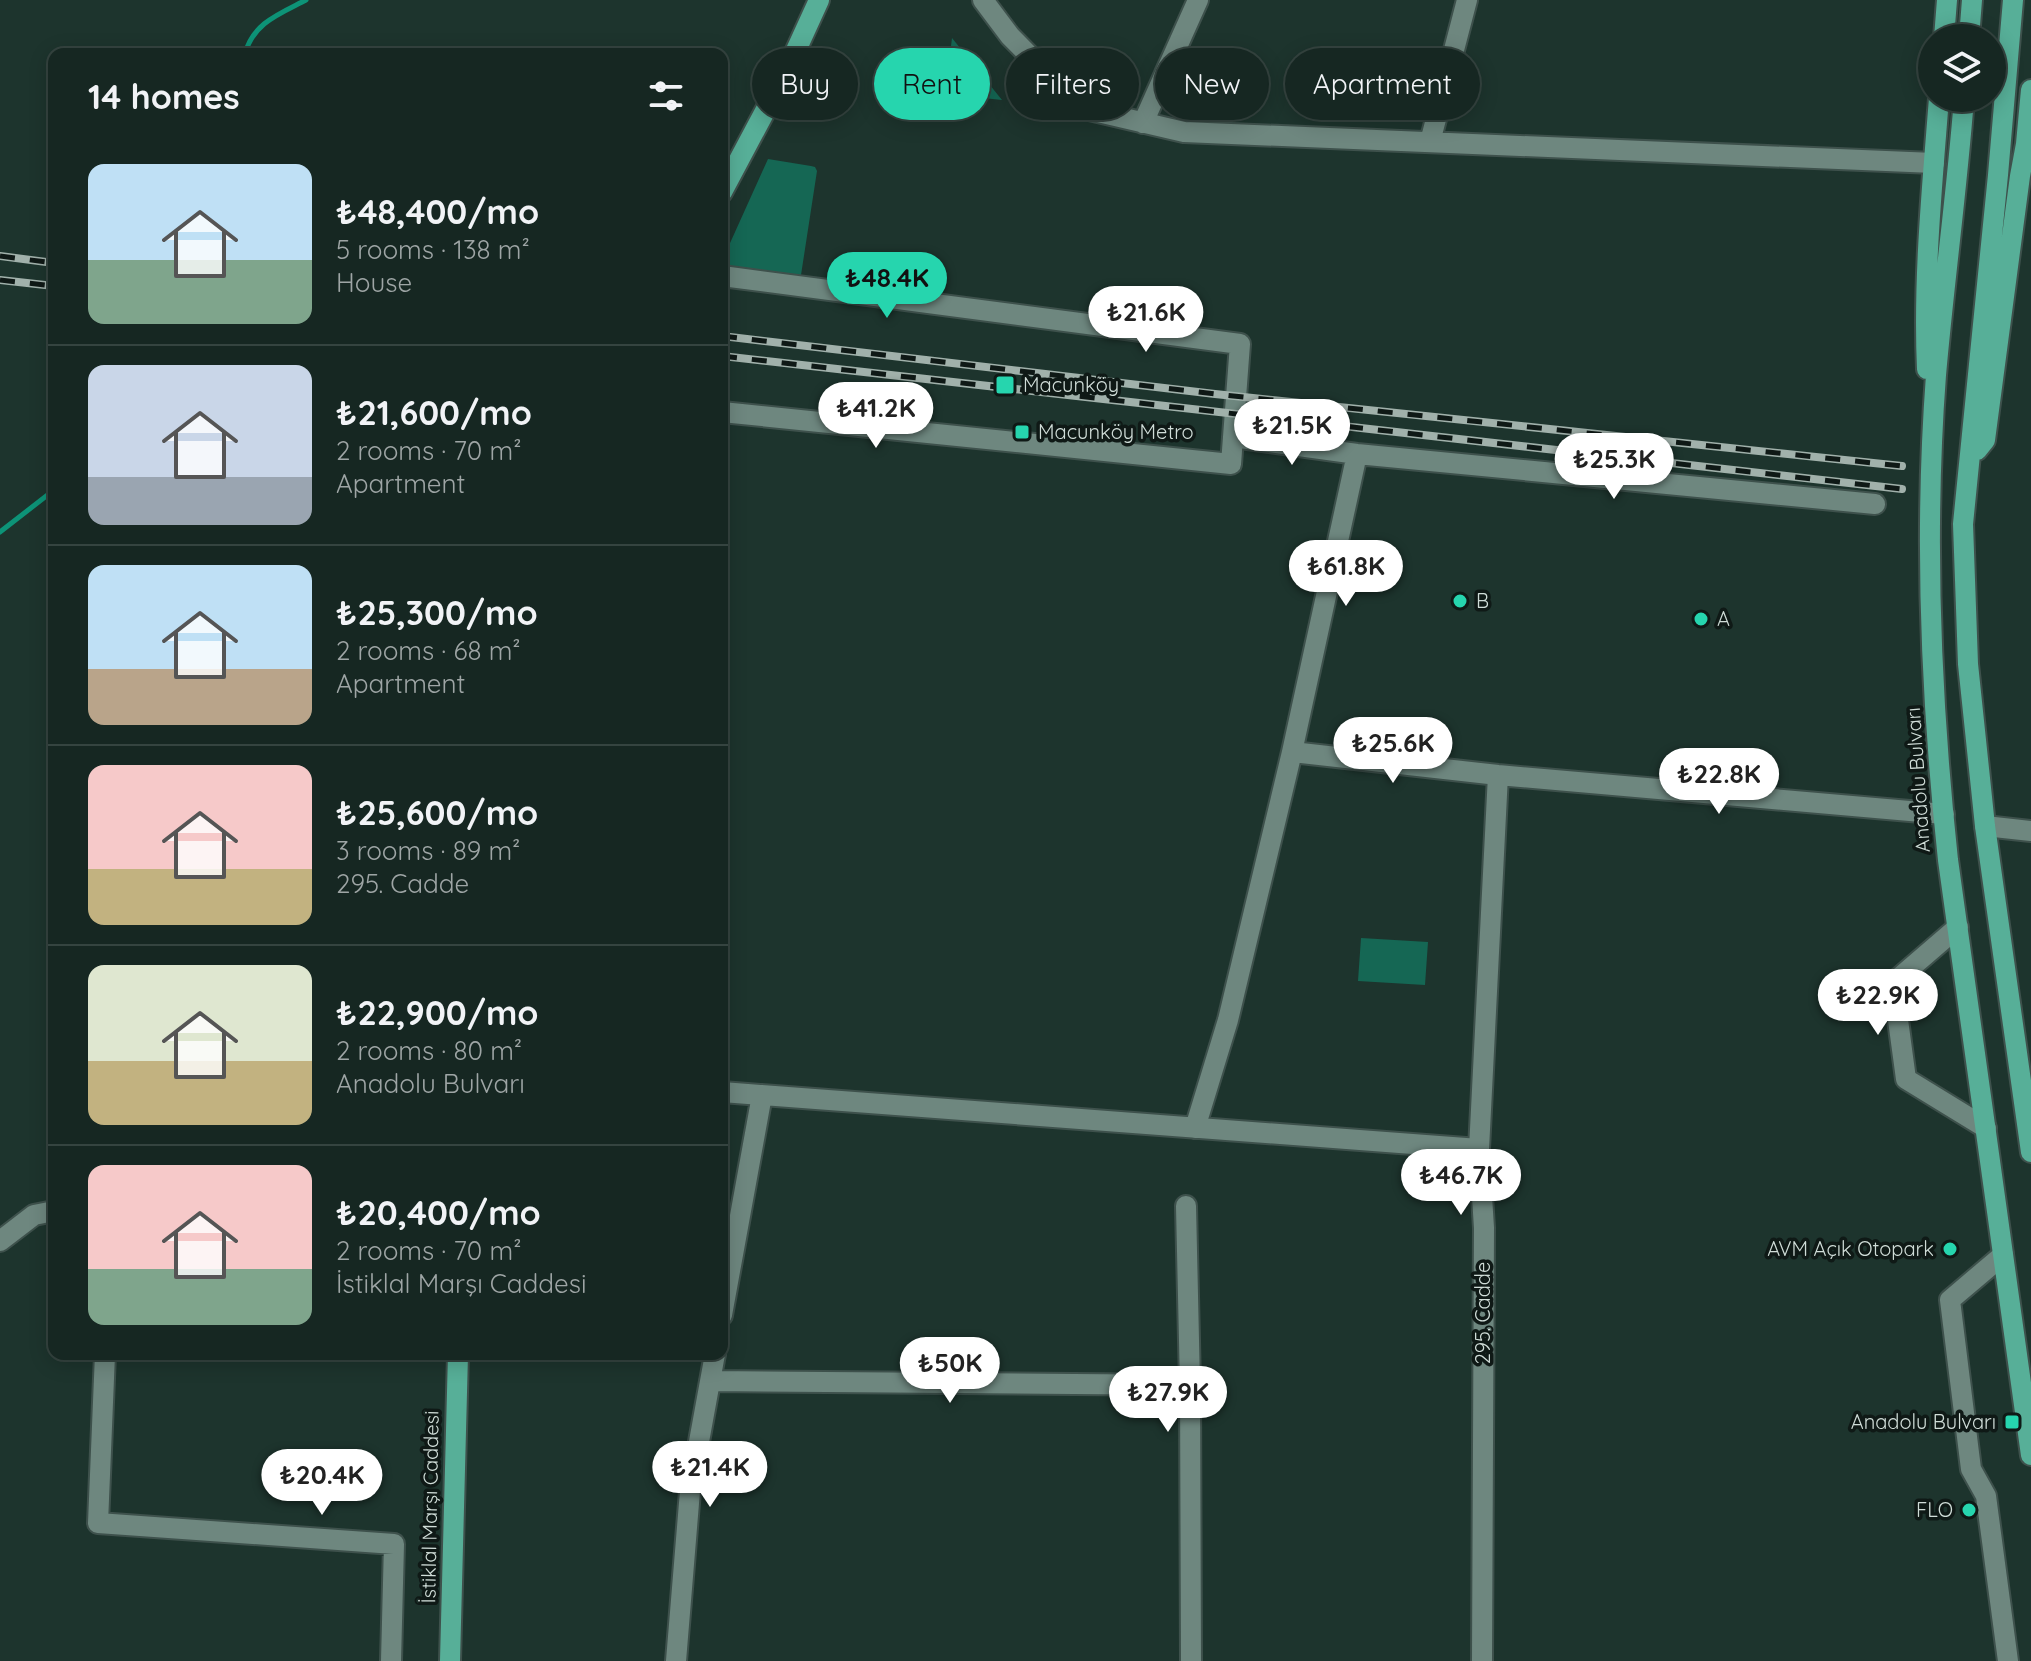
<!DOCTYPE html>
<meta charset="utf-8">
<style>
body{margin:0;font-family:Quicksand,sans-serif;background:#1f2f2a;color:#f1f3f6;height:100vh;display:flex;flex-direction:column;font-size:30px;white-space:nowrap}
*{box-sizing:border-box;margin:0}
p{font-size:26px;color:#9ea5a5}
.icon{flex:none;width:44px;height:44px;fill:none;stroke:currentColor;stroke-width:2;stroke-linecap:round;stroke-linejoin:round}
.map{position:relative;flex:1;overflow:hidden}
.sheet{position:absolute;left:48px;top:48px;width:680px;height:1312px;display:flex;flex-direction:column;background:#162722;border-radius:16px;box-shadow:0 4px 20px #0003,0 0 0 2px #354440}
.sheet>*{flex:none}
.top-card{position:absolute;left:752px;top:48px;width:760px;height:72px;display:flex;gap:16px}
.fabs{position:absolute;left:1918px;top:24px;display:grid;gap:16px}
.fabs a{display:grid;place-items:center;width:88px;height:88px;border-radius:50%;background:#162722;box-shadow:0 4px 20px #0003,0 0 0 2px #354440;font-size:40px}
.price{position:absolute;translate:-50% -68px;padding:0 18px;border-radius:28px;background:#fff;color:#222;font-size:26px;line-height:52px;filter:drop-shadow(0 2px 4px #0008)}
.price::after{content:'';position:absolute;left:50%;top:48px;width:24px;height:18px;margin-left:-12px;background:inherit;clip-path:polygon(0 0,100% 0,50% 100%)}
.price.current{background:#26d5ae;color:#111}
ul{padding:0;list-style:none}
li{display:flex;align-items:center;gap:24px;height:200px;padding:0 40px}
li+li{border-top:2px solid #354440}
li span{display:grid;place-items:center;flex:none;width:224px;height:160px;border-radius:16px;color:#555}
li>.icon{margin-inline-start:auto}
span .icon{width:96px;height:96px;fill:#fffc;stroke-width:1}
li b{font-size:34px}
h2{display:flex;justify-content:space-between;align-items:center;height:96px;padding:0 40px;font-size:34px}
.pill{padding:0 28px;border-radius:36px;background:#162722;box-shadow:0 4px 20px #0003,0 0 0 2px #354440;font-size:28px;line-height:72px}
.pill.current{background:#26d5ae;color:#111}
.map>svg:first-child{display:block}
.green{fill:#156754}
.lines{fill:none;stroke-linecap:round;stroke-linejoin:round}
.stream{stroke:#0d9377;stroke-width:5}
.minor-casing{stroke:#3e514c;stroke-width:24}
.major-casing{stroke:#3e514c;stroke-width:24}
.minor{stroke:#6e877f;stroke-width:20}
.major{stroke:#57af98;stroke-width:20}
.rail-casing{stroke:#a1b1ab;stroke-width:8}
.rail{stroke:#0f1916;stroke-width:5;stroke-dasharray:15;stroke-linecap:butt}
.poi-dot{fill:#26d5ae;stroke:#0f1916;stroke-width:3}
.labels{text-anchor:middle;stroke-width:7;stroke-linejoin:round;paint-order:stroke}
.poi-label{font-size:20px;fill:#d0ddd8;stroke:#0f1916;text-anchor:start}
.street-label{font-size:20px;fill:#d0ddd8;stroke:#0f1916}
</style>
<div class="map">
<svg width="2031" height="1661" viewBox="0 0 2031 1661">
<rect width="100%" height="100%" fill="#1d342d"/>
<path class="green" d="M 952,38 L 1002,100 L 945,94 Z
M 768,159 L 811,166 L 815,167 L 817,171 L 801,275 L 732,266 L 727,265 L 725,260 L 726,252 Z
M 1361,938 L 1428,942 L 1425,985 L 1358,981 Z"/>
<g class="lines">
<path class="stream" d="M 245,54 C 253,23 279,14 306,0
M 0,532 L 54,490"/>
<defs>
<path id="minor" d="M 983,0 L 1010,36 L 1081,108 L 1184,132 L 1934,163
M 1143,123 L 1198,0
M 1430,142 L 1467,0
M 722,276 L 1240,344 L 1231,464 L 722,412
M 1233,437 L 1357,454 L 1875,504
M 1292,752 L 1498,775 L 1944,814
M 1985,826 L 2031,831
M 1958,927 L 1893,983 L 1906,1079 L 1986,1128
M 722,1092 L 1479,1149
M 1195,1128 L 1228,1020 L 1292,752 L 1357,454
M 1186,1206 L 1190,1385 L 1191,1661
M 0,1241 L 34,1215 L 54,1211
M 2003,1255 L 1950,1300 L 1971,1469 L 1986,1496 L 2008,1661
M 722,1315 L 762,1095
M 105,1354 L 98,1523 L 394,1544 L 391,1661
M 710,1381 L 1190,1385
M 676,1661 L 690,1491 L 715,1354
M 1482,1661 L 1484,1228 L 1479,1149 L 1498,775"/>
<path id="major" d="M 2013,0 L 1998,175 L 1963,524 L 1968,664 L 1985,826 L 2031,1152
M 1944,38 L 1947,0
M 1969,38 L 1972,0
M 1964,98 C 1957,191 1944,283 1936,375 C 1924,534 1931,702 1948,860 L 2031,1455
M 722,192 L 788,68 L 819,0
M 1927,369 C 1923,279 1932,188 1939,98
M 1977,450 L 1985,440 L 2020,176 L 2026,144 L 2031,90
M 450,1661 L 458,1354"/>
</defs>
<use href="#minor" class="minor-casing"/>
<use href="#major" class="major-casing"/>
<use href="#minor" class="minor"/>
<use href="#major" class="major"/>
<defs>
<path id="rail" d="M 0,256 L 54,263
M 0,280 L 54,286
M 722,336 L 1215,394 L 1902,466
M 722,356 L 1902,489"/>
</defs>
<use href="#rail" class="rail-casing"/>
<use href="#rail" class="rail"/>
</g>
<g class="poi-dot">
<rect x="995" y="375" width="20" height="20" rx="4"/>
<rect x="1014" y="424" width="16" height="16" rx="4"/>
<circle cx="1460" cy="601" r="8"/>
<circle cx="1701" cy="619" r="8"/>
<circle cx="1950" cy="1249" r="8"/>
<rect x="2004" y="1414" width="16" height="16" rx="4"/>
<circle cx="1969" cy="1510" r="8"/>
</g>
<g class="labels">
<g class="poi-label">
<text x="1023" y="392">Macunköy</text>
<text x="1038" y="439">Macunköy Metro</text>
<text x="1476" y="608">B</text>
<text x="1717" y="626">A</text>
<text x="1934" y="1256" text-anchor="end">AVM Açık Otopark</text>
<text x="1996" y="1429" text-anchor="end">Anadolu Bulvarı</text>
<text x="1953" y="1517" text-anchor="end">FLO</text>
</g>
<g class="street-label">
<text transform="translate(1918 780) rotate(-94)" y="7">Anadolu Bulvarı</text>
<text transform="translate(1483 1313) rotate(-90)" y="7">295. Cadde</text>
<text transform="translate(430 1507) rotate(-89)" y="7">İstiklal Marşı Caddesi</text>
</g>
</g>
</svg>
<div class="fabs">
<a><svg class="icon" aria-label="layers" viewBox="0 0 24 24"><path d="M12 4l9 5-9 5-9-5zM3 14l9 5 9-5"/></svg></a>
</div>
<b class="price current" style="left:887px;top:320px">₺48.4K</b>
<b class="price" style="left:1146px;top:354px">₺21.6K</b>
<b class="price" style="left:876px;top:450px">₺41.2K</b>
<b class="price" style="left:1292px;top:467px">₺21.5K</b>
<b class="price" style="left:1614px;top:501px">₺25.3K</b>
<b class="price" style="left:1346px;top:608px">₺61.8K</b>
<b class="price" style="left:1393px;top:785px">₺25.6K</b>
<b class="price" style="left:1719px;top:816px">₺22.8K</b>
<b class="price" style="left:1878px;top:1037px">₺22.9K</b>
<b class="price" style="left:1461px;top:1217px">₺46.7K</b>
<b class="price" style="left:950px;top:1405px">₺50K</b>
<b class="price" style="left:1168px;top:1434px">₺27.9K</b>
<b class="price" style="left:710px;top:1509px">₺21.4K</b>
<b class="price" style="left:322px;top:1517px">₺20.4K</b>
<div class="top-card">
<a class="pill">Buy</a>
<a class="pill current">Rent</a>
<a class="pill">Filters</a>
<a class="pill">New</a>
<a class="pill">Apartment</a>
</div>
<section class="sheet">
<h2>14 homes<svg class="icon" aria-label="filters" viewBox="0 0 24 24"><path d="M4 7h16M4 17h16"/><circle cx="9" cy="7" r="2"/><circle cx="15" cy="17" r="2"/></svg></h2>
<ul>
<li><span style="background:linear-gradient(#bfe0f5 60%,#7fa58c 0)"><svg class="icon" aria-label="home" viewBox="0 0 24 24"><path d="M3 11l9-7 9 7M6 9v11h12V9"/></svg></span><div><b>₺48,400/mo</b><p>5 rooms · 138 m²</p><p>House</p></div></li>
<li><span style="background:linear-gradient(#c9d6e8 70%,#9aa5b1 0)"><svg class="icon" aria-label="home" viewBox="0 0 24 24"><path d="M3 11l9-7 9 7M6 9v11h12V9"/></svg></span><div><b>₺21,600/mo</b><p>2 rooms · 70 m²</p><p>Apartment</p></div></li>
<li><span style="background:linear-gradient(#bfe0f5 65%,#b9a48a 0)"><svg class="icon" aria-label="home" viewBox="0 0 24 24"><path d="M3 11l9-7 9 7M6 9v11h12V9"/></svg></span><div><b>₺25,300/mo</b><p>2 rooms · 68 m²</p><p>Apartment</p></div></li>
<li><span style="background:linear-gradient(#f6c9c9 65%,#c2b280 0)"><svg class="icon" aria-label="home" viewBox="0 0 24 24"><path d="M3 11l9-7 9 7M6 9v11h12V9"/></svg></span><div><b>₺25,600/mo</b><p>3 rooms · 89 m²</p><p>295. Cadde</p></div></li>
<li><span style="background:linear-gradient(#dfe7d0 60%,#c2b280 0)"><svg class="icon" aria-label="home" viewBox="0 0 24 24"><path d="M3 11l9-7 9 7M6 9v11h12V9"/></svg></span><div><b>₺22,900/mo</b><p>2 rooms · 80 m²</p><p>Anadolu Bulvarı</p></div></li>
<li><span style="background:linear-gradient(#f6c9c9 65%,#7fa58c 0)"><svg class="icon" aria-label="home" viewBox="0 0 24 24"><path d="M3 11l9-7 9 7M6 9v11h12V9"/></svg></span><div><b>₺20,400/mo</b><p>2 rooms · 70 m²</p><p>İstiklal Marşı Caddesi</p></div></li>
</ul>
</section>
</div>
